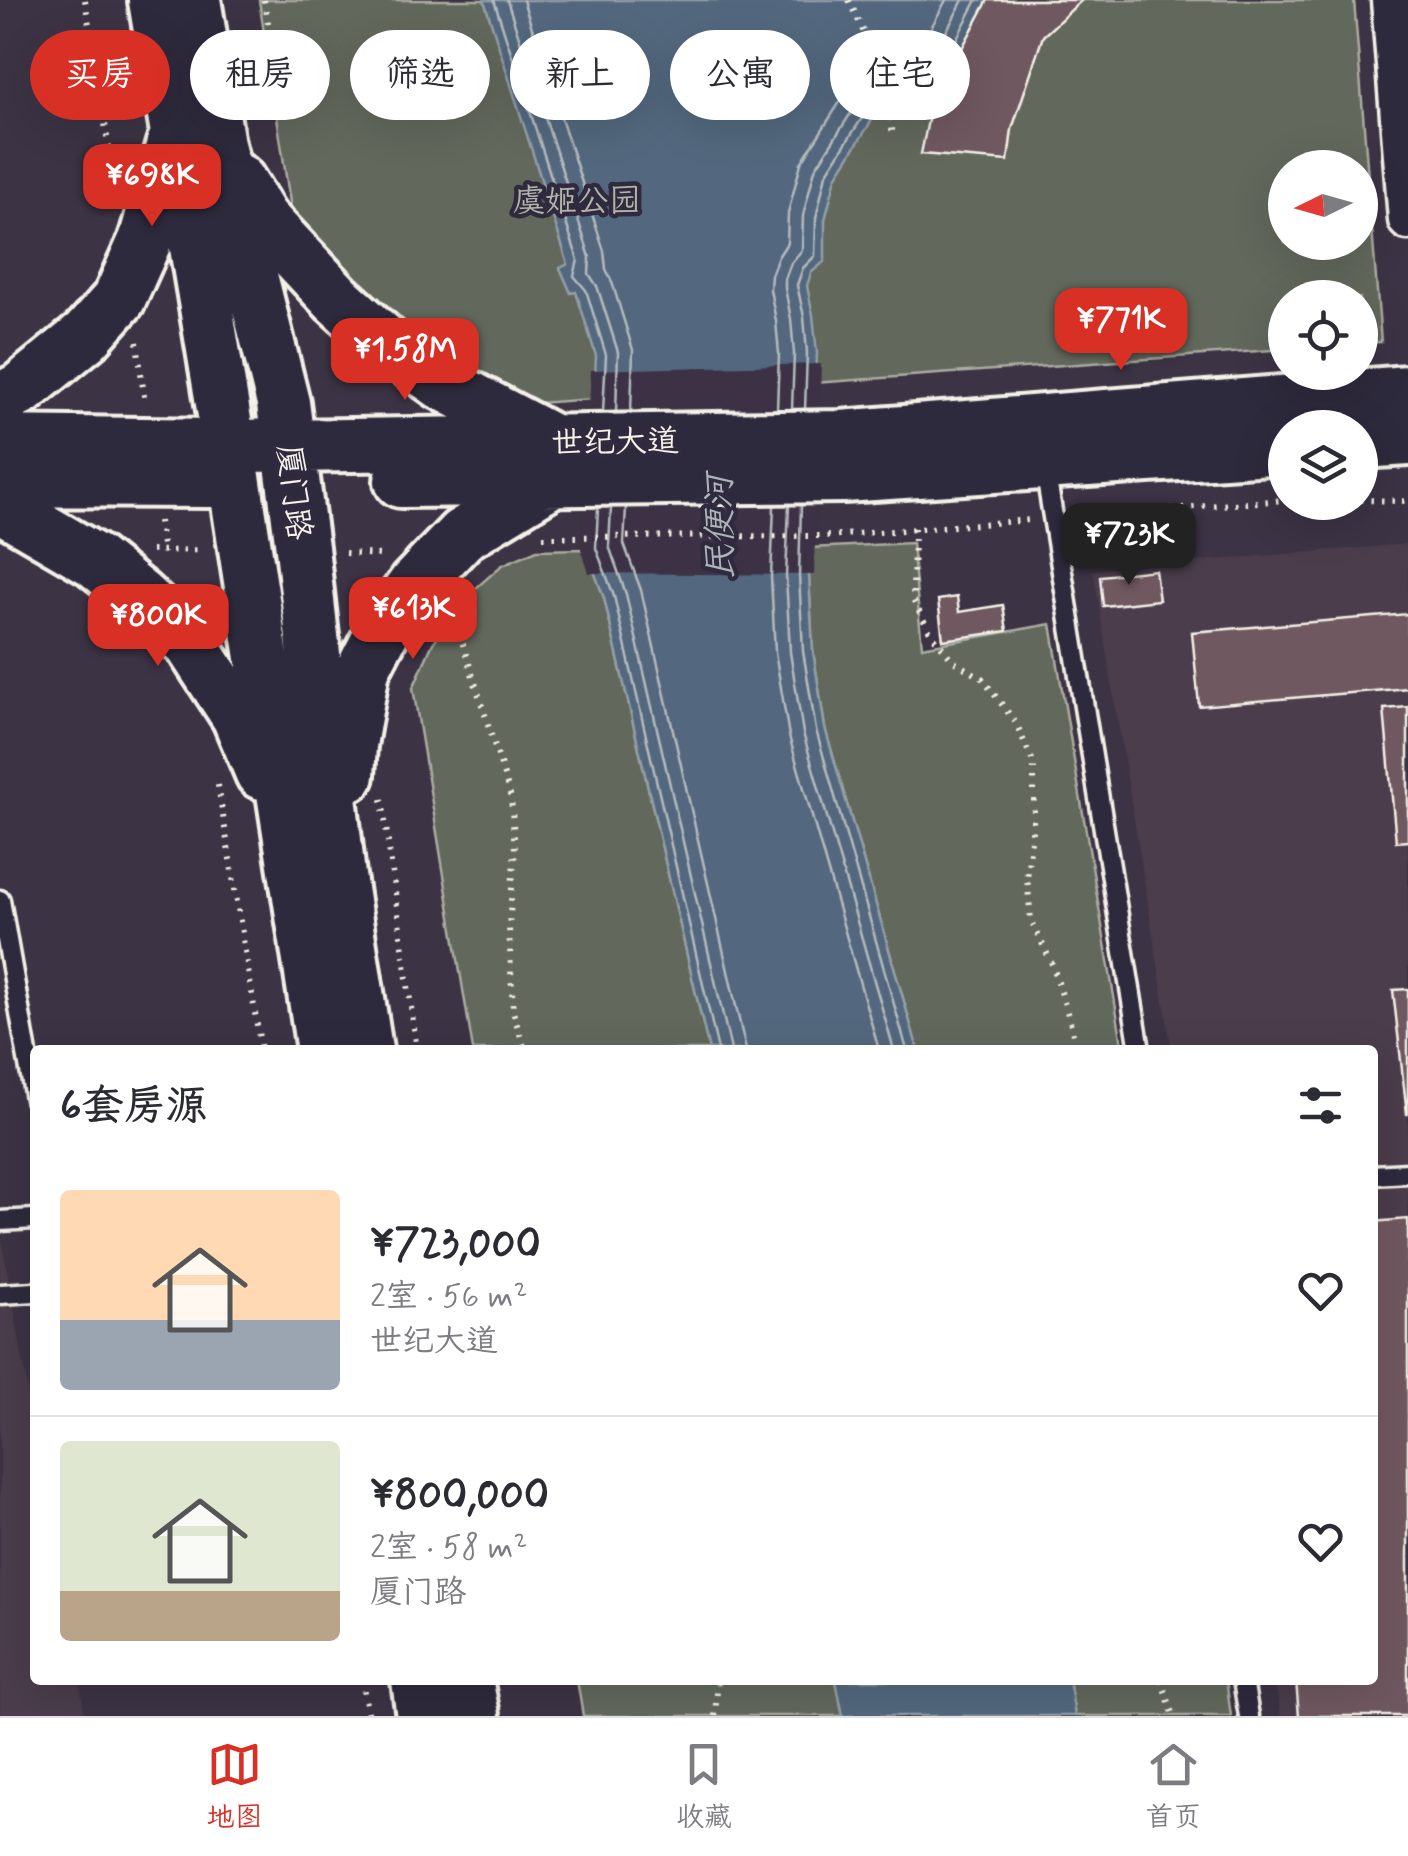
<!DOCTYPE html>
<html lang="zh">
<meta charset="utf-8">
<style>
body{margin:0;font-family:Mynerve,"LXGW WenKai TC",sans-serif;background:#f7f7f7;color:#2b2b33;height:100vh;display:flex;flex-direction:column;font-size:38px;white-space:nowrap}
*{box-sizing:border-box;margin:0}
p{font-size:32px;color:#7c7c81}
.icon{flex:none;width:55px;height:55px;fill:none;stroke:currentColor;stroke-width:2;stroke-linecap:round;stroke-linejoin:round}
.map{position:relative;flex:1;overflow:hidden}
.side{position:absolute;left:30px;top:1045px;width:1348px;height:640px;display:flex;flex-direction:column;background:#fff;border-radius:10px;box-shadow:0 10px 40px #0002}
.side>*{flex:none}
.hud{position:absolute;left:30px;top:30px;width:1350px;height:90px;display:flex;gap:20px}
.needle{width:65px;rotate:265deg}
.controls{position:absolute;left:1268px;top:150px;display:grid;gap:20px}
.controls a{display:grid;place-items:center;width:110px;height:110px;border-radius:50%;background:#fff;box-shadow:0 10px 40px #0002;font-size:50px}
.price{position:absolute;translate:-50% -85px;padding:0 22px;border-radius:20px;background:#d93025;color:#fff;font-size:32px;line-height:65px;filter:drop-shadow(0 2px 5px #0008)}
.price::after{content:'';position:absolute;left:50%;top:60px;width:30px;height:22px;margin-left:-15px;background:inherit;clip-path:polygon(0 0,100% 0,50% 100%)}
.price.on{background:#222;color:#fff}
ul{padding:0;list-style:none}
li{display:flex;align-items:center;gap:30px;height:250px;padding:0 30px}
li+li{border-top:2px solid #e1e1e2}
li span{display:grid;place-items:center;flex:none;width:280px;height:200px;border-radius:10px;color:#555}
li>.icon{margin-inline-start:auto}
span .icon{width:120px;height:120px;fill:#fffc;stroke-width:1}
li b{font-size:42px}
h2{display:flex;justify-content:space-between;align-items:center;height:120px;padding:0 30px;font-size:42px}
.tag{padding:0 35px;border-radius:45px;background:#fff;box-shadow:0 10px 40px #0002;font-size:35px;line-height:90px}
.tag.on{background:#d93025;color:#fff}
.tab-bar{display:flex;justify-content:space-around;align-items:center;height:140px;border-top:2px solid #e1e1e2;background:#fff;font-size:28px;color:#7c7c81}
.tab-bar a{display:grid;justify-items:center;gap:5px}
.tab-bar .on{color:#d93025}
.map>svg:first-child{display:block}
.built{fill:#4b3e4c}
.green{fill:#62685b;stroke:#abaca2;stroke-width:2.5;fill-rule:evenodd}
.water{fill:#53687e;stroke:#939fa8;stroke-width:2.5}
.pier{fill:#3c3344}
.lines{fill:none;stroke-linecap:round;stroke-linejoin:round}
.shore{stroke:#b4babe;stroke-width:2.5}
.building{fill:#6f5860;stroke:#f4f1e8;stroke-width:2.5}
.lane-casing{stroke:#f4f1e8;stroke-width:25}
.street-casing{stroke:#f4f1e8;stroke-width:45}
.secondary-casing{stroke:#f4f1e8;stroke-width:60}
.path{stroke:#f4f1e8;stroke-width:6;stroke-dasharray:2.5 8;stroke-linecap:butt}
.lane{stroke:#2f2a3d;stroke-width:18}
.street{stroke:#2f2a3d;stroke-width:38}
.secondary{stroke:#2f2a3d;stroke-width:52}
.labels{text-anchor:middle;stroke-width:9;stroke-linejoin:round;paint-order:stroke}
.park-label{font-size:32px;fill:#b2b3a9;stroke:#2f2a3d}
.street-label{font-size:32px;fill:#f4f1e8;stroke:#2f2a3d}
.water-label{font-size:35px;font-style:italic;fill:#acb3b8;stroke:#2f2a3d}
</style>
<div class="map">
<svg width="1408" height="1716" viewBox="0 0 1408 1716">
<rect width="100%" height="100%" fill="#3c3344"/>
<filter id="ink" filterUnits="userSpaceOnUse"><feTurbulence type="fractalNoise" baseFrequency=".01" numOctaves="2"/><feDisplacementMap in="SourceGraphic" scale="20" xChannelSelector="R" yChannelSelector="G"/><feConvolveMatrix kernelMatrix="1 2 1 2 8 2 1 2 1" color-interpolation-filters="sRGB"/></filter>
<g filter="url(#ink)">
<path class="built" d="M 1408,544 L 1408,1716 L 1281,1716 L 1275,1680 L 1372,1680 L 1372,1050 L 1172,1050 L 1093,570 Z
M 0,1229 L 35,1430 L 35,1680 L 79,1680 L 85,1716 L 0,1716 Z"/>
<path class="green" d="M 259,0 L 1354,0 L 1381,342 L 1360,343 L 1360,298 L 1285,298 L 1285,349 L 524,404 L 361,300 L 293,222 ZM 1285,168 L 1360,168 L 1360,242 L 1285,242 Z
M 912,543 L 922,647 L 1051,624 L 1123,1050 L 918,1050 L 825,728 L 813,650 L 809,576 L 810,548 Z
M 586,549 L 604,598 L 709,1050 L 473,1050 L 413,688 L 433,643 L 476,588 L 502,565 L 537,550 Z
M 577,1680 L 836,1680 L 843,1716 L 583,1716 Z
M 1069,1680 L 1226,1680 L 1231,1716 L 1075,1716 Z"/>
<path class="water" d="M 484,0 L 988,0 L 931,106 L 916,91 L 891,90 L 836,177 L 825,220 L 825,261 L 811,273 L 807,286 L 813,315 L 817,353 L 809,576 L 813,651 L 825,728 L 918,1050 L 709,1050 L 604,598 L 586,549 L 596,356 L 576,292 L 571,293 L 560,268 L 568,264 Z
M 836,1680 L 1069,1680 L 1075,1716 L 843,1716 Z"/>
<path class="pier" d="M 821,364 L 814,575 L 589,573 L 581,549 L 591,370 Z"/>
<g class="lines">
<path class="shore" d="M 494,0 L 578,260 L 574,276 L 586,290 L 606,355 L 603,412
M 507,0 L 590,257 L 589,274 L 597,286 L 618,352 L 616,412
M 523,0 L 604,251 L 606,269 L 612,282 L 633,350 L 631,412
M 777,409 L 779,354 L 776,321 L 770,289 L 771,275 L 778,257 L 787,243 L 788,213 L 801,163 L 863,66 C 880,50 897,54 918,52 L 946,0
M 792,409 L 794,354 L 791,319 L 785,288 L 785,279 L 791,263 L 802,250 L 803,216 L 815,169 L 876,74 L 889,68 L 927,68 L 963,0
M 805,409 L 807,353 L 804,317 L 797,285 L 803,268 L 815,256 L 816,218 L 826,174 L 884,84 C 896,77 916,78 927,86 L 932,85 L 977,0
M 789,505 L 786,576 L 790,652 L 803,733 L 894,1050
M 801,505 L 799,576 L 803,651 L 816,730 L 907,1050
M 774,506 L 771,577 L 775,652 L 789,736 L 879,1050
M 611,507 L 609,546 L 626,594 L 731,1050
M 626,507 L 624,544 L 641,590 L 746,1050
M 598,508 L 596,548 L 614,596 L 718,1050"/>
</g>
<path class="building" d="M 988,0 L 1082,0 L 1043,36 L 1012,129 L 1008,161 L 921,154 L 931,106 Z
M 1155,570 L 1159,600 L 1103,606 L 1100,576 Z
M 957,597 L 959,612 L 1003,605 L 1007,631 L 943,640 L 938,600 Z
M 1408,614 L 1408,688 L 1199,706 L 1192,632 Z
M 1408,707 L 1408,841 L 1396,842 L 1384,709 Z
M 1408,989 L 1408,1114 L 1407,1114 L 1393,990 Z
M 1408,1219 L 1408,1716 L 1299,1716 L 1296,1680 L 1372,1680 L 1372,1222 Z"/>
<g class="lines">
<defs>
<path id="lane" d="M 1045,468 L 1140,1050
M 0,900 L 35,1099
M 1372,1175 L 1408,1173
M 0,1221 L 35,1219
M 0,1294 L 35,1292
M 1243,1680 L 1249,1716"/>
<path id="street" d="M 1391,0 L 1408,220"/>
<path id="secondary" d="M 155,0 L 229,445 L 323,1050
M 194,0 L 218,145 L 283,403 L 302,548 L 339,876 L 366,1050
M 238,180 L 262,219 L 337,299 L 389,346 L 442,383 L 550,440
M 0,400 L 21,389 L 86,336 L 119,299 L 145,241 L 173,144
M 0,442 L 289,446 L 841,437 L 1408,392
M 1360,442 L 1408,439
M 0,480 L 213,481
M 401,481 L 843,476 L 1285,447
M 0,508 L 10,511 L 94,560 L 140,597 L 191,644 L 238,716 L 262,773
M 348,775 L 350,745 L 363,669 L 387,623 L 415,584 L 462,535 L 552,480
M 418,1680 L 423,1716
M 466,1680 L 473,1716"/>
</defs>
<use href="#lane" class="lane-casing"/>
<use href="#street" class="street-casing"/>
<use href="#secondary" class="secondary-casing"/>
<path class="path" d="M 85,0 L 115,186
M 264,0 L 279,86
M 849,0 L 882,72 L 890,110 L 893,137
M 137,342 L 145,404
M 1360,500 L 1408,501
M 1077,516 L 1285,500
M 159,521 L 163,553
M 914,528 L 913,600 L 930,632 L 952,660 L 982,678 L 1016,723 L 1034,764 L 1034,813 L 1027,877 L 1031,920 L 1053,966 L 1072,1028 L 1075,1050
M 543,537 L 828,536 L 1030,520
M 151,551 L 203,550
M 345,553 L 383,555
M 456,602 L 461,638 L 511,798 L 515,849 L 509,927 L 513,1012 L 525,1050
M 218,785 L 261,1050
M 382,799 L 417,1050
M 362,1680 L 368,1716
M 1161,1680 L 1174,1716
M 715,1716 L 718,1680"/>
<use href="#lane" class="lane"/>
<use href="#street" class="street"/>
<use href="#secondary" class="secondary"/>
</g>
</g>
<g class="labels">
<g class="park-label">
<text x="577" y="211">虞姬公园</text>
</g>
<g class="street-label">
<text transform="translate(615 441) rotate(-1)" y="11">世纪大道</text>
<text transform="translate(295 492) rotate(83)" y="11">厦门路</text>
</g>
<g class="water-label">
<text transform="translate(719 527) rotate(-91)" y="12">民便河</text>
</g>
</g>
</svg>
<div class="controls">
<a><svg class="needle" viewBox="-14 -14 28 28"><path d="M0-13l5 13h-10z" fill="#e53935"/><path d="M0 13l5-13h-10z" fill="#7c7c81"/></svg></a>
<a><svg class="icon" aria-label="locate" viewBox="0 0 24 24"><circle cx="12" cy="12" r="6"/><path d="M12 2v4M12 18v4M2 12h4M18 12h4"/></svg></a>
<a><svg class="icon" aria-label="layers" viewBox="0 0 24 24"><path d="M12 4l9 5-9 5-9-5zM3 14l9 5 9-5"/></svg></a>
</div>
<b class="price" style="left:152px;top:229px">¥698K</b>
<b class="price" style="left:1121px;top:373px">¥771K</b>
<b class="price" style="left:405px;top:403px">¥1.58M</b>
<b class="price on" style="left:1129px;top:588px">¥723K</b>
<b class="price" style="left:413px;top:662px">¥613K</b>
<b class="price" style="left:158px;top:669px">¥800K</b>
<div class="hud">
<a class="tag on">买房</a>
<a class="tag">租房</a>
<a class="tag">筛选</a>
<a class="tag">新上</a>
<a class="tag">公寓</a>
<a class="tag">住宅</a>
</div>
<section class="side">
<h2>6套房源<svg class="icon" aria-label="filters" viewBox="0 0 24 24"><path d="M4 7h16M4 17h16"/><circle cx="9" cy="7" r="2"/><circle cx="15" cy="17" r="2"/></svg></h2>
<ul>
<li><span style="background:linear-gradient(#ffd9b3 65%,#9aa5b1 0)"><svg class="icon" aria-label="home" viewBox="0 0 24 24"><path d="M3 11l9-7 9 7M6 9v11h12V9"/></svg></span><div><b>¥723,000</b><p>2室 · 56 m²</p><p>世纪大道</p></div><svg class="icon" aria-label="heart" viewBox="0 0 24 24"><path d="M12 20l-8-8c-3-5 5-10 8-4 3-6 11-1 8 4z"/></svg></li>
<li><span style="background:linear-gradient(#dfe7d0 75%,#b9a48a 0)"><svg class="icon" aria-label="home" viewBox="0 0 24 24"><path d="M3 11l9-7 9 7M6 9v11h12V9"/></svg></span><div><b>¥800,000</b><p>2室 · 58 m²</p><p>厦门路</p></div><svg class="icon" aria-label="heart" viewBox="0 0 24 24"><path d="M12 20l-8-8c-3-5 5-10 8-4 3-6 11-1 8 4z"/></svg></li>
</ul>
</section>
</div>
<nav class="tab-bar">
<a class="on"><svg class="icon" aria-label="map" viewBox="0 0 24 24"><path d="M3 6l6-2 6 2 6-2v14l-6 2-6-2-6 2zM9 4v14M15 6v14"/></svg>地图</a>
<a><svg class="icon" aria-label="saved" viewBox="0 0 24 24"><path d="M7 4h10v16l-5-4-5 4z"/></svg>收藏</a>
<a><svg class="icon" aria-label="home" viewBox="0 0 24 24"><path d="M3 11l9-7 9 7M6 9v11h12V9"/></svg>首页</a>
</nav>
